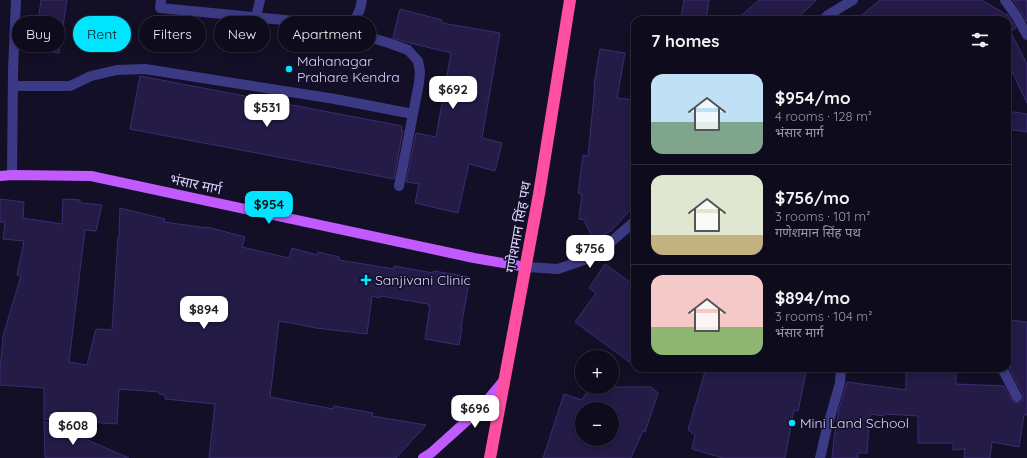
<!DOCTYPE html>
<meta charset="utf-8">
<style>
body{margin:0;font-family:Quicksand,"Noto Sans Devanagari",sans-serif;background:#171425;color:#f1f3f6;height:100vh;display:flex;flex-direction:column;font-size:15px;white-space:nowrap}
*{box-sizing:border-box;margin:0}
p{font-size:13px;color:#9b9ba3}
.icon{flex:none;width:22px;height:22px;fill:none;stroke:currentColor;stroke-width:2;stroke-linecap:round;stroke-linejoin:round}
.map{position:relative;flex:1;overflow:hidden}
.panel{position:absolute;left:631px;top:16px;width:380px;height:356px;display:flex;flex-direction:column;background:#0e0b1c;border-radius:12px;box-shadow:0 2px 10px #0003,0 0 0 1px #2e2b3b}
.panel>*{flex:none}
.banner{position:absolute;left:12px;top:16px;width:380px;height:36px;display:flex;gap:8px}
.buttons{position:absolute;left:575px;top:350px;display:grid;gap:8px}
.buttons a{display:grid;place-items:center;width:44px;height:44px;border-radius:50%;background:#0e0b1c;box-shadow:0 2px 10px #0003,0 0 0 1px #2e2b3b;font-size:20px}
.price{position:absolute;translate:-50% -34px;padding:0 9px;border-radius:8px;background:#fff;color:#222;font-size:13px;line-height:26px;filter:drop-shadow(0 1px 2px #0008)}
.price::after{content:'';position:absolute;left:50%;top:24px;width:12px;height:9px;margin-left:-6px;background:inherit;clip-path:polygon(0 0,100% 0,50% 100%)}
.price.on{background:#00e5ff;color:#111}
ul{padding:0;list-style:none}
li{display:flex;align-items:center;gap:12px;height:100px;padding:0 20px}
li+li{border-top:1px solid #2e2b3b}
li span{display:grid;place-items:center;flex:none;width:112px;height:80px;border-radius:12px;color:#555}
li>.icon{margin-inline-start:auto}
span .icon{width:48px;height:48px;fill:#fffc;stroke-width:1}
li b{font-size:17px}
h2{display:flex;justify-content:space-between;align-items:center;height:48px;padding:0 20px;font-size:17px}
.tag{padding:0 14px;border-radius:18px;background:#0e0b1c;box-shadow:0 2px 10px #0003,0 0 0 1px #2e2b3b;font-size:14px;line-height:36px}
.tag.on{background:#00e5ff;color:#111}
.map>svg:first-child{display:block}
.building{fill:#241b47;stroke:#3b2d73;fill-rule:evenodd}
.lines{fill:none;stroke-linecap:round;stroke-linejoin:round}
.minor{stroke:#3d3a85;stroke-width:10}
.major{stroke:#c25bff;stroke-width:10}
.highway{stroke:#ff4fa3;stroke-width:12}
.poi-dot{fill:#00e5ff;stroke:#130f26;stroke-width:1.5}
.labels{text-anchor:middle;stroke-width:3;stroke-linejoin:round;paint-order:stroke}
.poi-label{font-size:14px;fill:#d9d4ff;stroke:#130f26;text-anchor:start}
.street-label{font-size:14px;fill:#d9d4ff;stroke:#130f26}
</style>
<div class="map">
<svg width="1027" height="458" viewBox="0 0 1027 458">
<rect width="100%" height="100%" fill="#130f26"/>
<path class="building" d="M 41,0 L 67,0 L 59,53 L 34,49 Z
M 684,0 L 709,0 L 706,20 L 681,16 Z
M 759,0 L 816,0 L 796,20 L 736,20 Z
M 880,0 L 982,0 L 1007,15 L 1007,14 L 1016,28 L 1010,31 L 1027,64 L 1027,103 L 1007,61 L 1007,20 L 856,20 Z
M 1013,0 L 1027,0 L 1027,22 L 1022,13 Z
M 400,9 L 442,20 L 442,23 L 500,33 L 482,138 L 502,143 L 495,171 L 469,164 L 458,213 L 415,203 L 419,184 L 406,182 L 416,133 L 436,137 L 451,53 L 406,42 L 393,38 Z
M 600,49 L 625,53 L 617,98 L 635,100 L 635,205 L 611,231 L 593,240 L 584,220 L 579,219 L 582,194 L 578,193 L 583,155 L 588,156 L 595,85 L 594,85 Z
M 140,76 L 402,126 L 401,130 L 403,130 L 394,179 L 130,129 Z
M 1007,111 L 1027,114 L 1027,132 L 1007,129 Z
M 0,199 L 24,202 L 23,218 L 62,224 L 63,199 L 80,200 L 80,203 L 102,205 L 96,231 L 85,230 L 69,362 L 87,365 L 96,329 L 112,330 L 118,238 L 120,233 L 119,233 L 120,208 L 165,219 L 164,222 L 207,228 L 207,227 L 245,237 L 242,247 L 289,258 L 292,248 L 317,255 L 318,252 L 339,257 L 339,260 L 394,269 L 394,266 L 433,273 L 434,271 L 470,277 L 461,327 L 462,328 L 459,345 L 425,339 L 430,306 L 428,306 L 428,304 L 381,296 L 380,298 L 372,296 L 367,334 L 316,328 L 296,324 L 279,321 L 270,397 L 333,409 L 334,406 L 373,413 L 372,416 L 426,425 L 396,458 L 209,458 L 215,404 L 165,399 L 165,395 L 159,394 L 159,392 L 119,389 L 117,424 L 44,419 L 44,388 L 0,385 L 0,370 L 3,336 L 21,276 L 17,275 L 24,241 L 3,239 L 5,222 L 0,222 Z
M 605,264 L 635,286 L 635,366 L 575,322 L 596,293 L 589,288 Z
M 1009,320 L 1027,322 L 1027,415 L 1024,415 L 1019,447 L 992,442 L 990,458 L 964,458 L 965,449 L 953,450 L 953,443 L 918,443 L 918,416 L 885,414 L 884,416 L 870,414 L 867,453 L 858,453 L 858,458 L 832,458 L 834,438 L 839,409 L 847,382 L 906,390 L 906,370 L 956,371 L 956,384 L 1004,386 L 1013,402 L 1017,403 L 1020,403 L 1023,400 L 1023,394 L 1010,370 L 1011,352 L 1009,352 L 1008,329 Z
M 706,368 L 807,368 L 798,411 L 794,410 L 785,458 L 723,458 L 692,449 L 695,435 L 688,430 Z
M 590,387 L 651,387 L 658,393 L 645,432 L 643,431 L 631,458 L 543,458 L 564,394 L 582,400 ZM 582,409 L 612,409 L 612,439 L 582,439 Z
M 44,421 L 129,458 L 45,458 Z"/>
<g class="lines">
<path class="minor" d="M 161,0 L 160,8 L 345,26 L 355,20 L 360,9 L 362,0
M 1005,0 L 1017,17 L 1027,35
M 256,17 L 260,0
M 355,20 L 369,37 L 389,43 L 408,50 L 418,61 L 420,72 L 419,83 L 399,186
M 823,20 L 828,15 L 853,0
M 13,86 L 70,86 L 91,76 L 117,70 L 145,69 L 335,99 L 413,114
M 12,175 L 13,70 L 16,0
M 526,267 L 558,269 L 595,256 L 635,221
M 1002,368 L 1017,397
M 820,458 L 826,432 L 840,383 L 841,368"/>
<path class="major" d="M 0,176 L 12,175 L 91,176 L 474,258 L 526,267
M 423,458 L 431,453 L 480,409 L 505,379"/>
<path class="highway" d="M 490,458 L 539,194 L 570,0"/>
</g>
<g class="poi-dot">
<circle cx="289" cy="69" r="4"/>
<path d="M364 274h4v4h4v4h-4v4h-4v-4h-4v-4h4z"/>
<circle cx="792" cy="423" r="4"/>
</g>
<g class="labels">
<g class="poi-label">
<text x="297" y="66">Mahanagar<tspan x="297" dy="16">Prahare Kendra</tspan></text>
<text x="375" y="285">Sanjivani Clinic</text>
<text x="800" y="428">Mini Land School</text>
</g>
<g class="street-label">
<text transform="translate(196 184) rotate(12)" y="5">भंसार मार्ग</text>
<text transform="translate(518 227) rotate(-80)" y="5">गणेशमान सिंह पथ</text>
</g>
</g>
</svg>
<div class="buttons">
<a>+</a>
<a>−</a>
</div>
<b class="price" style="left:453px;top:110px">$692</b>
<b class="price" style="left:267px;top:128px">$531</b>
<b class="price on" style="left:269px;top:225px">$954</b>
<b class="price" style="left:590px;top:269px">$756</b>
<b class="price" style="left:204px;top:330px">$894</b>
<b class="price" style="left:475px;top:429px">$696</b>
<b class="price" style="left:73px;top:446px">$608</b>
<div class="banner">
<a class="tag">Buy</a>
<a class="tag on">Rent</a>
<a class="tag">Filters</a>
<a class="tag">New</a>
<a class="tag">Apartment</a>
</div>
<section class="panel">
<h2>7 homes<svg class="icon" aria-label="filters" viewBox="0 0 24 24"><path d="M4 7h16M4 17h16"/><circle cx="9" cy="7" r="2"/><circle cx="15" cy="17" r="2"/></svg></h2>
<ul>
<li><span style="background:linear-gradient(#bfe0f5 60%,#7fa58c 0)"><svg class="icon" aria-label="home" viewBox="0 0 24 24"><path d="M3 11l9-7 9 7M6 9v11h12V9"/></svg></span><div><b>$954/mo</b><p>4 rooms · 128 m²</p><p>भंसार मार्ग</p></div></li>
<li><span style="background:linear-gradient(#dfe7d0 75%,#c2b280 0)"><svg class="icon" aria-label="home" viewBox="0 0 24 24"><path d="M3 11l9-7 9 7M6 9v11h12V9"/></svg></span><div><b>$756/mo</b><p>3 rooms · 101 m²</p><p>गणेशमान सिंह पथ</p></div></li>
<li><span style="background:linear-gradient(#f6c9c9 65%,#8fb573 0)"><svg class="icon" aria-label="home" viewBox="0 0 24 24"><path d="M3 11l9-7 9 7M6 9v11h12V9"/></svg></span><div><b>$894/mo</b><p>3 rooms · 104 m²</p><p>भंसार मार्ग</p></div></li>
</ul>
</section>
</div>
